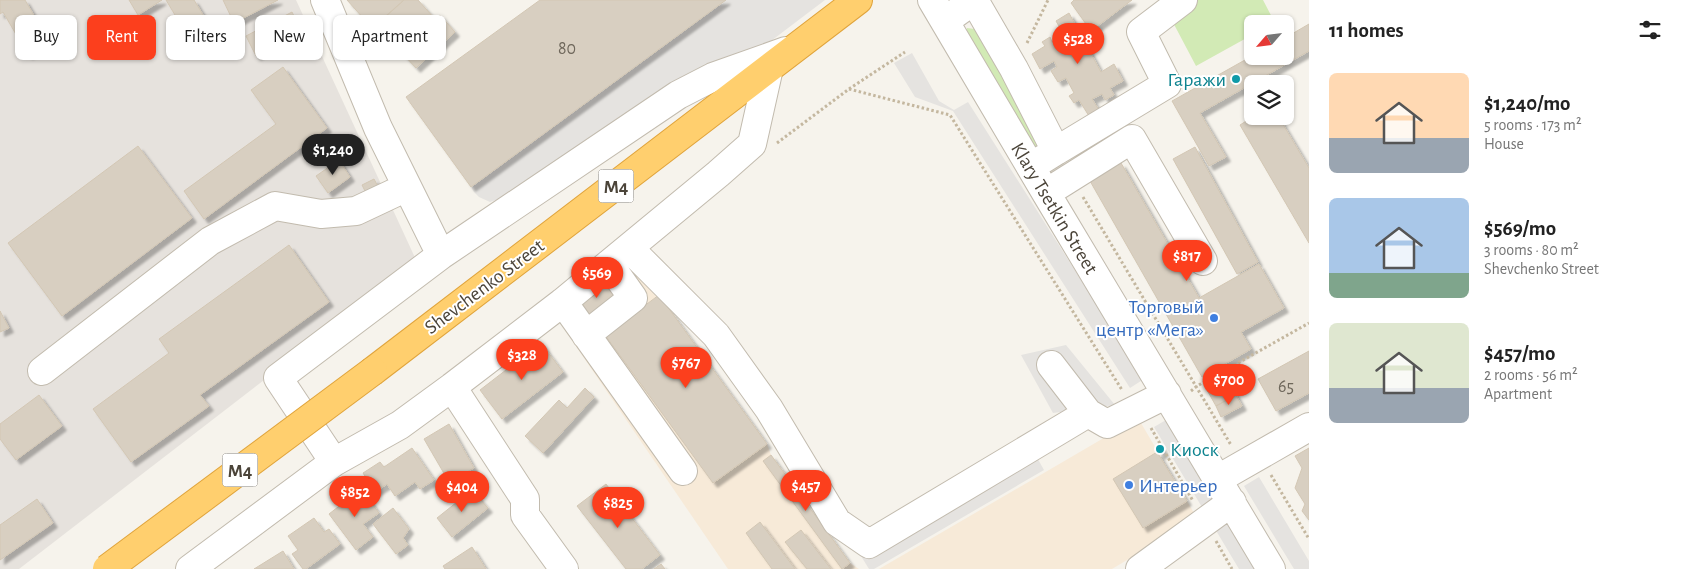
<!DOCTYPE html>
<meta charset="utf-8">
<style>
body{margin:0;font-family:"Alegreya Sans",sans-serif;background:#f2f2f2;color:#222;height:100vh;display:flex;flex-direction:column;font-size:19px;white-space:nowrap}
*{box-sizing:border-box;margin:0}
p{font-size:16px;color:#767676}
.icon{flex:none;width:28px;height:28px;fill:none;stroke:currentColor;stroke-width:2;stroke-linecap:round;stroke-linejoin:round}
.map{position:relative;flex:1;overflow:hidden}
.side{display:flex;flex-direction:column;background:#fff;width:375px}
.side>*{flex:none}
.guide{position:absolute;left:15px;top:15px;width:475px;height:45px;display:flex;gap:10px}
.needle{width:32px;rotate:242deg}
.controls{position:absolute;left:1244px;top:15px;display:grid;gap:10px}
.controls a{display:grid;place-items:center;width:50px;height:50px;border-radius:8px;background:#fff;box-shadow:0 1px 4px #0004;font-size:25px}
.price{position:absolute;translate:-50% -42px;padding:0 11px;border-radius:18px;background:#fc3f1d;color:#fff;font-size:16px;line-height:32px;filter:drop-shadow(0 1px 2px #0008)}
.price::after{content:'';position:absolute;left:50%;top:30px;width:15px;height:11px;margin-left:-8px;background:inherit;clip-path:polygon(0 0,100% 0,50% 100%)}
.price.active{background:#222;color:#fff}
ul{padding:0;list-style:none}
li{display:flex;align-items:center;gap:15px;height:125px;padding:0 20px}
li span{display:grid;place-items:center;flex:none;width:140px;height:100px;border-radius:8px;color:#555}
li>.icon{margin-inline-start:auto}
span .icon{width:60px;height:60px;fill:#fffc;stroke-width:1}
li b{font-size:21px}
h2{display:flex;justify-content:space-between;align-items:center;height:60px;padding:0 20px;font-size:21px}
.pill{padding:0 18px;border-radius:8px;background:#fff;box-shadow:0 1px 4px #0004;font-size:18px;line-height:45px}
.pill.active{background:#fc3f1d;color:#fff}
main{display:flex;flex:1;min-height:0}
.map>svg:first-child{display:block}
.commercial{fill:#f7ead8}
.industrial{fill:#e6e2dd}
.green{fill:#d2eab5}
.parking{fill:#e5e3e0}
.building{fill:#d8cfc1;stroke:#d3c7b4;filter:url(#shadow)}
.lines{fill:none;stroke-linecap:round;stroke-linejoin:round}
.minor-casing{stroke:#c2bbae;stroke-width:30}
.highway-casing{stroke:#e0a43c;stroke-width:30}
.path{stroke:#c4b79f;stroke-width:3;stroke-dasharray:2.5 2.5;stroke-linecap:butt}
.minor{stroke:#fff;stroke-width:28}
.highway{stroke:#ffcf6e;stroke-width:28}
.highway-bridge-casing{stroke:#e0a43c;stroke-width:30;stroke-linecap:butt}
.highway-bridge{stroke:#ffcf6e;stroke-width:28}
.culture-dot{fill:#0f9aa8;stroke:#fff;stroke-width:2}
.shop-dot{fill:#3f7fe0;stroke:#fff;stroke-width:2}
.labels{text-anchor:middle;stroke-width:4;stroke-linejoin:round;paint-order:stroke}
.number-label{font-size:18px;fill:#6e675b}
.shield{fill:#fff;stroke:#817c74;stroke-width:1}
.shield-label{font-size:19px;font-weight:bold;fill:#4b4439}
.culture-label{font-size:20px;fill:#0d838f;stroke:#fff;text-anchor:end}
.street-label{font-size:20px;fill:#4b4439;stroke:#fff}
.shop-label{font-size:20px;fill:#366cbe;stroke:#fff;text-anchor:end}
</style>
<main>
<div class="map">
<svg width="1309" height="569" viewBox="0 0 1309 569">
<defs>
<filter id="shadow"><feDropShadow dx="4.5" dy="4.5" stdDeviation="1" flood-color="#0004"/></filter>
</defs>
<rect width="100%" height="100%" fill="#f6f3ec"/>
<path class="commercial" d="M 635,259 L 659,295 L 767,444 L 771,455 L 850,563 L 859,569 L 728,569 L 556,317 Z
M 1138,418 L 1197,518 L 1112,569 L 879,569 Z"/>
<path class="industrial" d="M 0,0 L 296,0 L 417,262 L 19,569 L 0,569 Z"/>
<path class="green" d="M 1193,0 L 1263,0 L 1275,23 L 1252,24 L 1252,35 L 1196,66 L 1168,13 Z
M 967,28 L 975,29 L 1043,148 L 1035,149 L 964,38 Z"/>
<path class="parking" d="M 726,0 L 825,0 L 747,59 L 502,198 L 490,202 L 479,197 L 474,192 L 471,187 Z
M 912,53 L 939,101 L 954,110 L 968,102 L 1144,379 L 1130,388 L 953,111 L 915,97 L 894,63 Z
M 1066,345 L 1115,405 L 1053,413 L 1021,355 Z
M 1166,420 L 1256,569 L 1239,569 L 1154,427 Z
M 1035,454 L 1044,470 L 874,569 L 869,569 L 861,556 Z
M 1259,477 L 1309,561 L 1309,569 L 1294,569 L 1244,486 Z"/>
<path class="building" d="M 0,0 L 25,0 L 50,43 L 28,55 L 3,12 L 0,14 Z
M 129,0 L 162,0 L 138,15 Z
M 166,0 L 194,0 L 208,23 L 187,35 Z
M 223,0 L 278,0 L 234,23 Z
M 347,0 L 404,0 L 372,28 Z
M 404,0 L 418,0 L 435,19 L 440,15 L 455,32 L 416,68 L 401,52 L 407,47 L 382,20 Z
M 540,0 L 726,0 L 471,187 L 406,97 Z
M 1074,0 L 1132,0 L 1091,31 L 1071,3 Z
M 292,12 L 302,32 L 256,56 L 246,36 Z
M 1069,13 L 1077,28 L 1082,26 L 1089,38 L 1084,41 L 1101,72 L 1114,64 L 1123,81 L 1110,88 L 1114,95 L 1105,100 L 1102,94 L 1092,99 L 1099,110 L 1089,116 L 1079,100 L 1074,103 L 1069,96 L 1074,93 L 1066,78 L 1058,82 L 1051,71 L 1057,67 L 1054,61 L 1040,69 L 1032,54 L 1045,46 L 1042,42 L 1050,37 L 1052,42 L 1064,35 L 1056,21 Z
M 1309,24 L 1309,51 L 1200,113 L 1226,157 L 1209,166 L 1172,101 L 1252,56 L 1285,56 L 1285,38 Z
M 283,67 L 327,128 L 204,219 L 184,191 L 276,124 L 251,90 Z
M 1254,116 L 1278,116 L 1309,168 L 1309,243 L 1240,125 Z
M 138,146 L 192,218 L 62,316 L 8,243 Z
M 1195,147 L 1258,262 L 1237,274 L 1173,159 Z
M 339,160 L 350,177 L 328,193 L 316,176 Z
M 1121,163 L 1199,298 L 1259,264 L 1284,308 L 1241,332 L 1251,349 L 1202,377 L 1090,181 Z
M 374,179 L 382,194 L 370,201 L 362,185 Z
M 289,245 L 329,302 L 200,395 L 209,406 L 131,462 L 93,409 L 169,353 L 159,339 Z
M 608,279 L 619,295 L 587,318 L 575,302 Z
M 659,295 L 767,444 L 713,483 L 605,335 Z
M 0,311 L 9,328 L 0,332 Z
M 541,343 L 563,372 L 502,419 L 480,390 Z
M 1309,351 L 1309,393 L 1276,411 L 1258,379 Z
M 1227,380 L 1236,395 L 1216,406 L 1207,390 Z
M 585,388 L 594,397 L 543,453 L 525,436 L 559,400 L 567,408 Z
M 39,395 L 62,426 L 16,460 L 0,439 L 0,424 Z
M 1236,395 L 1242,406 L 1221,417 L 1216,406 Z
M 449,424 L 474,468 L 449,482 L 424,439 Z
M 1160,444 L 1164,452 L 1160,455 L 1156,446 Z
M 412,448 L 434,480 L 420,489 L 415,482 L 395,496 L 387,484 L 375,492 L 363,473 L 380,462 L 384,467 Z
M 1309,448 L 1309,520 L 1302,511 L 1305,504 L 1295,488 L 1302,468 L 1295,456 Z
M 1157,452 L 1187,501 L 1143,528 L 1113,479 Z
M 771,455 L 850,563 L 842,569 L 763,461 Z
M 606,484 L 660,555 L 642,569 L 626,569 L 577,506 Z
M 361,489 L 379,513 L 363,524 L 373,537 L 356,550 L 329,514 Z
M 472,490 L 488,508 L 452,537 L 437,518 Z
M 37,499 L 53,523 L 0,560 L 0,525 Z
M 393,508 L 409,529 L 403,538 L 408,545 L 396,554 L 373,524 Z
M 314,518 L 324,532 L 329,529 L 340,544 L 306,569 L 303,569 L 292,554 L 298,550 L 288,536 Z
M 760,522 L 795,569 L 772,569 L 746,533 Z
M 801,530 L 831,569 L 807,569 L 785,542 Z
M 472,547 L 486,569 L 445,569 L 443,566 Z
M 283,551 L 294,569 L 254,569 Z
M 661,564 L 665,569 L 654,569 Z"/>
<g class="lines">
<defs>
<path id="minor" d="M 325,0 L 378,128 L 441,255
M 932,0 L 1046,193 L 1271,569
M 945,21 L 974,0 L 1014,69 L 1056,151 L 1040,161
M 1056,151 L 1167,84 L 1141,32 L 1183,0
M 1046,193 L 1132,139 L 1203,261
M 630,247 L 635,254 L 716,335 L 769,409 L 837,522 L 869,544 L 1088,413 L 1107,424 L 1167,394
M 563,302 L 683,471
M 586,335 L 633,298 L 609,264
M 1051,365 L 1088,413
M 42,371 L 210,241 L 275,206 L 321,214 L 356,211 L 407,187
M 452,387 L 525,499 L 525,515 L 564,569
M 334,462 L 278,378 L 441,255 L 678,95 L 713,77 L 786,51
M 1218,479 L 1309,427
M 190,569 L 334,462 L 400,425 L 452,387 L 563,302 L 718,174 L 752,144 L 769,68
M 1140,569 L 1232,502"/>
<path id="highway" d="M 373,371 L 858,0"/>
</defs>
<use href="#minor" class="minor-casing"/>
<use href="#highway" class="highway-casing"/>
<path class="path" d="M 1027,43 L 1048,0
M 849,89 L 950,115 L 1122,390
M 777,143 L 849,89 L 905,52
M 1083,197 L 1231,445
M 1191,391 L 1197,386 L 1309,323
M 1151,428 L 1193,501
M 1271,475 L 1309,539
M 1216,541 L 1232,569"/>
<use href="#minor" class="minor"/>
<use href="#highway" class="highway"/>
<defs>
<path id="highway-bridge" d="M 107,569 L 373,371"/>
</defs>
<use href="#highway-bridge" class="highway-bridge-casing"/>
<use href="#highway-bridge" class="highway-bridge"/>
</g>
<g class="culture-dot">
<circle cx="1236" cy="79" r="5"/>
<circle cx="1160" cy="449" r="5"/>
</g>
<g class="shop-dot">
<circle cx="1214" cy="318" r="5"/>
<circle cx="1129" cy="485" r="5"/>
</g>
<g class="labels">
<g class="number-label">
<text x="567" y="54">80</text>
<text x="1286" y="392">65</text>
</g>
<g class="shield">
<rect x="598.5" y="169.5" width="35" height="33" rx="4"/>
<rect x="222.5" y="453.5" width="35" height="33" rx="4"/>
</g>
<g class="shield-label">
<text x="616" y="193">M4</text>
<text x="240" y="477">M4</text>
</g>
<g class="culture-label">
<text x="1226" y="86">Гаражи</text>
<text x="1170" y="456" text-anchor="start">Киоск</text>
</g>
<g class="street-label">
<text transform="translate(1055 208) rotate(59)" y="7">Klary Tsetkin Street</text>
<text transform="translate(484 286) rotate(-37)" y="7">Shevchenko Street</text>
</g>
<g class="shop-label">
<text x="1204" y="313">Торговый<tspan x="1204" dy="23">центр «Мега»</tspan></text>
<text x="1139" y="492" text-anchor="start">Интерьер</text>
</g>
</g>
</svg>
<div class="controls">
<a><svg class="needle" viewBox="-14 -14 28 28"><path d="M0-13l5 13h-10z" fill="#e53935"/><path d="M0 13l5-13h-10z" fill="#767676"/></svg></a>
<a><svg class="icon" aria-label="layers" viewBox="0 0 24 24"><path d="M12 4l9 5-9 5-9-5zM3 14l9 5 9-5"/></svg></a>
</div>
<b class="price" style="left:1078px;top:65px">$528</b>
<b class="price active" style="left:333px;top:176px">$1,240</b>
<b class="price" style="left:1187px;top:282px">$817</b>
<b class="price" style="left:597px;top:299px">$569</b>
<b class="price" style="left:522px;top:381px">$328</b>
<b class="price" style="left:686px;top:389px">$767</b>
<b class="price" style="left:1229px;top:406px">$700</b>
<b class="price" style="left:806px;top:512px">$457</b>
<b class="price" style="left:462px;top:513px">$404</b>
<b class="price" style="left:355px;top:518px">$852</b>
<b class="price" style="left:618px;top:529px">$825</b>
<div class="guide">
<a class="pill">Buy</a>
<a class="pill active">Rent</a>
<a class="pill">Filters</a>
<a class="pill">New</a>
<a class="pill">Apartment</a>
</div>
</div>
<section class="side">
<h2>11 homes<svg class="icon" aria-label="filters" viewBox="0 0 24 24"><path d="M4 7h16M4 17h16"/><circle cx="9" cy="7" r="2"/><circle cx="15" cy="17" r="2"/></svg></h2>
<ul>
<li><span style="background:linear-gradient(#ffd9b3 65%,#9aa5b1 0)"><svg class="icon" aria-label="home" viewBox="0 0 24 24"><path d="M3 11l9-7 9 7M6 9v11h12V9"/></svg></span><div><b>$1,240/mo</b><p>5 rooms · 173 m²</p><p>House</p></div></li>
<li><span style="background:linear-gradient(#a9c7e8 75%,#7fa58c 0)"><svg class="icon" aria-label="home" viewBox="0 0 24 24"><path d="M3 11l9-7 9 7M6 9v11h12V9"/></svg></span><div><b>$569/mo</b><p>3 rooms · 80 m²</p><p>Shevchenko Street</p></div></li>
<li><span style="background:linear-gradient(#dfe7d0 65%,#9aa5b1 0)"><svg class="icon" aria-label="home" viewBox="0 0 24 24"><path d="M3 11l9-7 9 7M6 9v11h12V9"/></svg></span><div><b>$457/mo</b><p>2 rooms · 56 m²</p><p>Apartment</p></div></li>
</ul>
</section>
</main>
